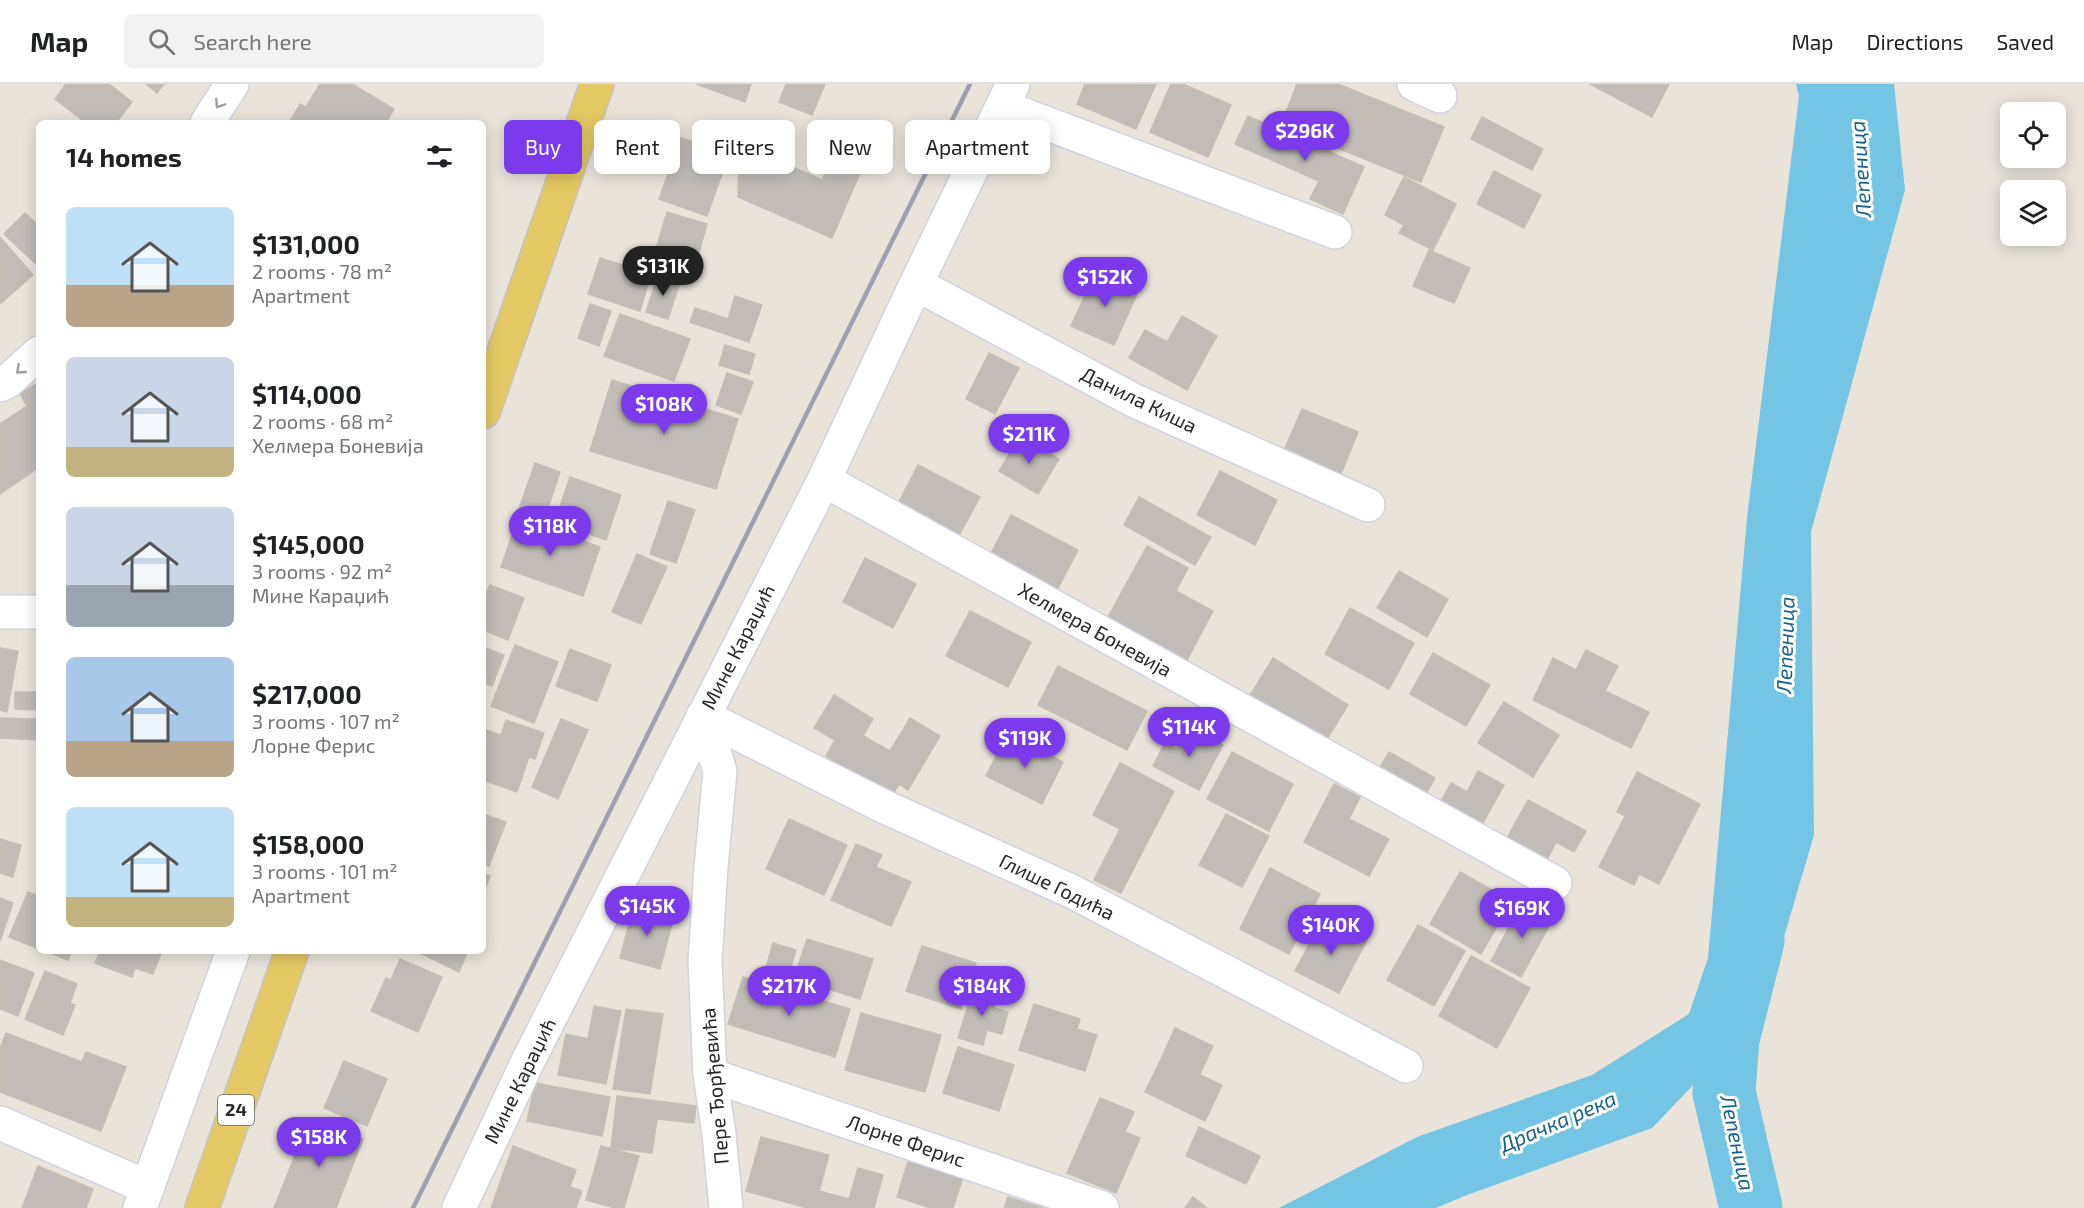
<!DOCTYPE html>
<meta charset="utf-8">
<style>
body{margin:0;font-family:"Exo 2",sans-serif;background:#f2f2f2;color:#202124;height:100vh;display:flex;flex-direction:column;font-size:22px;white-space:nowrap}
*{box-sizing:border-box;margin:0}
p{font-size:20px;color:#757577}
.icon{flex:none;width:33px;height:33px;fill:none;stroke:currentColor;stroke-width:2;stroke-linecap:round;stroke-linejoin:round}
.map{position:relative;flex:1;overflow:hidden}
.drawer{position:absolute;left:36px;top:36px;width:450px;height:834px;display:flex;flex-direction:column;background:#fff;border-radius:9px;box-shadow:0 3px 15px #0003}
.drawer>*{flex:none}
.top-card{position:absolute;left:504px;top:36px;width:570px;height:54px;display:flex;gap:12px}
.fabs{position:absolute;left:2000px;top:18px;display:grid;gap:12px}
.fabs a{display:grid;place-items:center;width:66px;height:66px;border-radius:9px;background:#fff;box-shadow:0 3px 15px #0003;font-size:30px}
.price{position:absolute;translate:-50% -51px;padding:0 14px;border-radius:21px;background:#7c3aed;color:#fff;font-size:20px;line-height:39px;filter:drop-shadow(0 2px 3px #0008)}
.price::after{content:'';position:absolute;left:50%;top:36px;width:18px;height:14px;margin-left:-9px;background:inherit;clip-path:polygon(0 0,100% 0,50% 100%)}
.price.on{background:#222;color:#fff}
ul{padding:0;list-style:none}
li{display:flex;align-items:center;gap:18px;height:150px;padding:0 30px}
li span{display:grid;place-items:center;flex:none;width:168px;height:120px;border-radius:9px;color:#555}
li>.icon{margin-inline-start:auto}
span .icon{width:72px;height:72px;fill:#fffc;stroke-width:1}
li b{font-size:26px}
h2{display:flex;justify-content:space-between;align-items:center;height:72px;padding:0 30px;font-size:26px}
.chip{padding:0 21px;border-radius:9px;background:#fff;box-shadow:0 3px 15px #0003;font-size:21px;line-height:54px}
.chip.on{background:#7c3aed;color:#fff}
header{display:flex;align-items:center;gap:36px;box-sizing:border-box;height:84px;padding:0 30px;background:#fff;border-bottom:2px solid #e0e0e0}
header strong{font-size:28px}
nav{display:flex;gap:33px;margin-inline-start:auto;font-size:21px}
.search{width:420px;height:54px;background:#f2f2f2;display:flex;align-items:center;gap:15px;box-sizing:border-box;padding:0 21px;border-radius:9px;color:#757577;font-size:22px}
.map>svg:first-child{display:block}
.water{fill:#74c5e4}
.lines{fill:none;stroke-linecap:round;stroke-linejoin:round}
.stream{stroke:#74c5e4;stroke-width:10}
.river{stroke:#74c5e4;stroke-width:63}
.building{fill:#c1bcb7;stroke:#c4beb4;stroke-width:1.5}
.minor-casing{stroke:#cfd2df;stroke-width:36}
.major-casing{stroke:#c3c3c3;stroke-width:36}
.minor{stroke:#fff;stroke-width:33}
.major{stroke:#e4c863;stroke-width:33}
.rail{stroke:#9da0b0;stroke-width:4.5}
.oneway{stroke:#9e9e9e}
.labels{text-anchor:middle;stroke-width:6;stroke-linejoin:round;paint-order:stroke}
.shield{fill:#fff;stroke:#686868;stroke-width:1.5}
.shield-label{font-size:18px;font-weight:bold;fill:#272727}
.street-label{font-size:20px;fill:#272727;stroke:#fff}
.water-label{font-size:21px;font-style:italic;fill:#17628b;stroke:#fff}
</style>
<header>
<strong>Map</strong>
<div class="search"><svg class="icon" aria-label="search" viewBox="0 0 24 24"><circle cx="10" cy="10" r="6"/><path d="M15 15l6 6"/></svg>Search here</div>
<nav><a>Map</a><a>Directions</a><a>Saved</a></nav>
</header>
<div class="map">
<svg width="2084" height="1124" viewBox="0 0 2084 1124">
<rect width="100%" height="100%" fill="#e9e3da"/>
<path class="water" d="M 1796,0 L 1894,0 L 1905,106 L 1811,448 L 1814,751 L 1756,948 L 1720,938 L 1717,976 L 1652,1044 L 1467,1111 L 1436,1124 L 1279,1124 L 1417,1053 L 1592,991 L 1689,930 L 1708,874 L 1747,434 L 1799,12 Z"/>
<g class="lines">
<path class="stream" d="M 1708,972 L 1728,955"/>
<path class="river" d="M 1751,1124 L 1724,1008 L 1728,955 L 1753,857"/>
</g>
<path class="building" d="M 66,0 L 109,0 L 132,18 L 116,39 L 86,39 L 55,15 Z
M 146,0 L 164,0 L 157,9 Z
M 320,0 L 352,0 L 394,25 L 386,39 L 289,39 L 300,20 L 306,23 Z
M 696,0 L 751,0 L 745,18 Z
M 786,0 L 825,0 L 812,31 L 779,18 Z
M 1085,0 L 1156,0 L 1136,45 L 1077,20 Z
M 1171,0 L 1183,0 L 1231,21 L 1208,73 L 1150,48 Z
M 1297,0 L 1338,0 L 1444,43 L 1421,98 L 1281,41 Z
M 1590,0 L 1669,0 L 1652,33 Z
M 1248,32 L 1364,83 L 1343,130 L 1310,115 L 1319,97 L 1235,60 Z
M 1482,33 L 1543,65 L 1532,86 L 1471,55 Z
M 681,54 L 729,70 L 707,132 L 659,115 Z
M 740,60 L 822,96 L 831,76 L 860,89 L 832,154 L 738,113 Z
M 1494,87 L 1541,111 L 1524,144 L 1477,120 Z
M 1404,93 L 1456,120 L 1433,166 L 1399,149 L 1404,141 L 1385,131 Z
M 667,128 L 707,140 L 694,187 L 653,175 Z
M 25,129 L 39,142 L 39,183 L 4,150 Z
M 0,153 L 33,191 L 1,219 L 0,217 Z
M 1429,166 L 1470,184 L 1454,219 L 1413,202 Z
M 600,174 L 651,190 L 640,227 L 588,210 Z
M 1096,187 L 1139,206 L 1114,261 L 1071,242 Z
M 658,191 L 680,198 L 668,235 L 646,228 Z
M 735,212 L 762,221 L 749,258 L 690,238 L 695,224 L 728,235 Z
M 590,220 L 611,227 L 599,262 L 578,254 Z
M 620,230 L 690,255 L 674,297 L 604,272 Z
M 1182,232 L 1217,252 L 1187,306 L 1129,274 L 1145,246 L 1167,258 Z
M 725,261 L 755,270 L 749,290 L 719,281 Z
M 989,269 L 1019,284 L 995,330 L 966,315 Z
M 727,289 L 753,298 L 741,330 L 716,321 Z
M 612,296 L 738,335 L 716,405 L 590,367 Z
M 39,298 L 39,383 L 0,410 L 0,340 L 27,322 L 20,310 Z
M 1302,325 L 1358,348 L 1339,395 L 1282,371 Z
M 1020,352 L 1059,375 L 1038,410 L 999,387 Z
M 535,379 L 560,388 L 545,433 L 519,425 Z
M 918,381 L 980,413 L 957,455 L 896,424 Z
M 1220,387 L 1277,416 L 1255,461 L 1197,431 Z
M 570,393 L 621,411 L 606,456 L 555,438 Z
M 1139,413 L 1211,453 L 1195,481 L 1124,441 Z
M 668,417 L 695,426 L 676,479 L 650,470 Z
M 1011,431 L 1078,466 L 1055,510 L 988,475 Z
M 518,434 L 600,463 L 583,512 L 501,483 Z
M 1147,462 L 1188,484 L 1176,507 L 1213,527 L 1187,576 L 1107,535 Z
M 637,470 L 667,483 L 641,540 L 612,528 Z
M 865,474 L 916,500 L 893,544 L 843,518 Z
M 1399,487 L 1448,515 L 1427,553 L 1377,524 Z
M 490,501 L 524,514 L 508,556 L 483,546 L 483,518 Z
M 1350,524 L 1414,559 L 1389,605 L 1325,570 Z
M 970,527 L 1031,558 L 1008,603 L 946,572 Z
M 515,561 L 558,578 L 534,639 L 491,622 Z
M 483,563 L 504,571 L 492,602 L 483,599 Z
M 0,564 L 18,567 L 7,628 L 0,626 Z
M 570,565 L 611,581 L 597,617 L 556,602 Z
M 1586,566 L 1618,582 L 1605,607 L 1649,628 L 1631,664 L 1533,616 L 1553,574 L 1576,586 Z
M 1433,569 L 1490,601 L 1466,642 L 1410,610 Z
M 1273,574 L 1348,621 L 1324,660 L 1249,613 Z
M 1058,582 L 1147,627 L 1127,666 L 1038,621 Z
M 15,608 L 39,608 L 39,626 L 15,625 Z
M 834,611 L 873,635 L 863,652 L 890,667 L 910,634 L 940,652 L 908,706 L 899,700 L 892,712 L 826,672 L 835,656 L 814,644 Z
M 1504,618 L 1559,651 L 1533,693 L 1478,659 Z
M 0,634 L 39,635 L 39,656 L 0,654 Z
M 561,635 L 588,646 L 558,715 L 532,703 Z
M 506,636 L 544,649 L 535,675 L 529,673 L 517,708 L 483,696 L 483,645 L 501,651 Z
M 1188,643 L 1223,661 L 1199,706 L 1153,682 L 1165,659 L 1177,665 Z
M 1008,649 L 1063,678 L 1042,720 L 986,692 Z
M 1232,668 L 1293,700 L 1269,747 L 1207,715 Z
M 1389,668 L 1435,694 L 1425,712 L 1379,685 Z
M 1120,679 L 1174,707 L 1121,809 L 1094,796 L 1120,745 L 1093,731 Z
M 1478,687 L 1504,701 L 1480,744 L 1439,721 L 1451,699 L 1467,708 Z
M 1637,688 L 1700,720 L 1659,800 L 1639,790 L 1634,801 L 1599,783 L 1625,732 L 1617,728 Z
M 1334,700 L 1360,713 L 1349,735 L 1389,755 L 1369,792 L 1304,758 Z
M 1528,716 L 1586,747 L 1574,768 L 1556,758 L 1546,778 L 1506,756 Z
M 483,730 L 506,738 L 489,782 L 483,780 Z
M 1226,730 L 1269,752 L 1242,803 L 1199,781 Z
M 789,735 L 847,761 L 824,811 L 766,785 Z
M 0,755 L 21,761 L 13,793 L 0,789 Z
M 856,760 L 882,771 L 876,783 L 911,798 L 891,842 L 831,816 Z
M 1270,784 L 1320,810 L 1289,870 L 1240,845 Z
M 1460,788 L 1512,817 L 1481,870 L 1430,840 Z
M 483,790 L 490,792 L 483,811 Z
M 28,808 L 39,812 L 39,865 L 9,853 Z
M 0,814 L 13,819 L 0,857 Z
M 1523,817 L 1554,833 L 1521,893 L 1491,877 Z
M 634,821 L 674,832 L 660,885 L 620,874 Z
M 1323,834 L 1367,856 L 1339,909 L 1295,887 Z
M 1418,841 L 1465,867 L 1434,922 L 1387,896 Z
M 807,855 L 873,875 L 860,915 L 794,894 Z
M 773,859 L 796,866 L 788,894 L 765,887 Z
M 922,862 L 976,879 L 961,925 L 906,907 Z
M 45,867 L 72,867 L 68,876 Z
M 100,867 L 162,867 L 153,890 L 135,884 L 132,893 L 95,879 Z
M 416,867 L 468,867 L 459,888 Z
M 1471,872 L 1530,904 L 1497,964 L 1439,932 Z
M 400,875 L 442,893 L 418,948 L 371,927 L 386,894 L 391,896 Z
M 0,876 L 34,889 L 18,932 L 0,925 Z
M 45,887 L 77,900 L 70,919 L 75,921 L 63,951 L 25,935 Z
M 743,893 L 850,925 L 835,973 L 728,940 Z
M 974,902 L 999,910 L 994,924 L 1008,928 L 1002,950 L 987,946 L 983,961 L 958,954 Z
M 1034,920 L 1080,935 L 1077,945 L 1097,951 L 1085,987 L 1019,966 Z
M 594,922 L 621,927 L 606,1000 L 558,991 L 566,950 L 588,955 Z
M 626,925 L 663,930 L 650,1010 L 613,1005 Z
M 861,929 L 941,951 L 925,1008 L 845,986 Z
M 1175,944 L 1213,962 L 1200,990 L 1162,973 Z
M 6,949 L 82,978 L 86,968 L 126,983 L 101,1047 L 0,1008 L 0,964 Z
M 958,963 L 1014,981 L 999,1027 L 943,1009 Z
M 1162,973 L 1222,1001 L 1205,1037 L 1145,1008 Z
M 344,977 L 387,995 L 367,1042 L 324,1024 Z
M 535,999 L 610,1013 L 602,1052 L 527,1037 Z
M 617,1012 L 696,1022 L 694,1039 L 657,1035 L 652,1069 L 611,1064 Z
M 1100,1014 L 1134,1028 L 1125,1048 L 1140,1054 L 1116,1109 L 1067,1089 Z
M 310,1034 L 363,1055 L 336,1124 L 274,1124 Z
M 1199,1043 L 1260,1072 L 1246,1100 L 1186,1072 Z
M 761,1053 L 829,1071 L 819,1107 L 849,1115 L 858,1084 L 883,1091 L 874,1124 L 807,1124 L 746,1107 Z
M 513,1062 L 576,1086 L 570,1103 L 582,1107 L 576,1124 L 491,1124 Z
M 601,1062 L 639,1072 L 624,1124 L 615,1124 L 586,1116 Z
M 909,1074 L 964,1090 L 953,1124 L 931,1124 L 897,1113 Z
M 38,1082 L 93,1105 L 86,1124 L 22,1124 Z
M 1008,1113 L 1043,1124 L 1004,1124 Z
M 1193,1113 L 1207,1124 L 1185,1124 Z"/>
<g class="lines">
<defs>
<path id="minor" d="M 1414,0 L 1440,12
M 1003,23 L 1335,148
M 207,39 L 232,0
M 916,200 L 1135,317 L 1368,421
M 0,301 L 8,297 L 39,269
M 824,396 L 1555,799
M 0,528 L 39,528
M 703,632 L 885,723 L 1071,807 L 1406,982
M 703,632 L 720,687 L 711,783 L 705,877 L 710,991 L 719,1050 L 726,1124
M 710,991 L 1102,1124
M 0,1039 L 147,1103
M 140,1124 L 233,867
M 459,1124 L 528,977 L 824,396 L 916,200 L 1013,0"/>
<path id="major" d="M 483,328 L 597,0
M 202,1124 L 292,867"/>
</defs>
<use href="#minor" class="minor-casing"/>
<use href="#major" class="major-casing"/>
<use href="#minor" class="minor"/>
<use href="#major" class="major"/>
<path class="rail" d="M 413,1124 L 970,0"/>
</g>
<defs><path id="oneway-chevron" d="M-2-3.5L2.5 0L-2 3.5" fill="none" stroke-width="1.6" stroke-linecap="round" stroke-linejoin="round" transform="scale(1.5)"/></defs>
<g class="oneway">
<use href="#oneway-chevron" transform="translate(219 20) rotate(123)"/>
<use href="#oneway-chevron" transform="translate(20 286) rotate(139)"/>
</g>
<g class="labels">
<rect class="shield" x="218" y="1011" width="36" height="30" rx="4.5"/>
<g class="shield-label">
<text x="236" y="1032">24</text>
</g>
<g class="street-label">
<text transform="translate(1139 316) rotate(26)" y="7">Данила Киша</text>
<text transform="translate(1095 546) rotate(29)" y="7">Хелмера Боневија</text>
<text transform="translate(738 563) rotate(-63)" y="7">Мине Караџић</text>
<text transform="translate(1057 803) rotate(26)" y="7">Глише Годића</text>
<text transform="translate(520 997) rotate(-64)" y="7">Мине Караџић</text>
<text transform="translate(715 1002) rotate(-95)" y="7">Пере Ђорђевића</text>
<text transform="translate(906 1057) rotate(19)" y="7">Лорне Ферис</text>
</g>
<g class="water-label">
<text transform="translate(1861 85) rotate(-94)" y="7">Лепеница</text>
<text transform="translate(1786 561) rotate(-88)" y="7">Лепеница</text>
<text transform="translate(1558 1038) rotate(-23)" y="7">Драчка река</text>
<text transform="translate(1737 1059) rotate(78)" y="7">Лепеница</text>
</g>
</g>
</svg>
<div class="fabs">
<a><svg class="icon" aria-label="locate" viewBox="0 0 24 24"><circle cx="12" cy="12" r="6"/><path d="M12 2v4M12 18v4M2 12h4M18 12h4"/></svg></a>
<a><svg class="icon" aria-label="layers" viewBox="0 0 24 24"><path d="M12 4l9 5-9 5-9-5zM3 14l9 5 9-5"/></svg></a>
</div>
<b class="price" style="left:1305px;top:78px">$296K</b>
<b class="price on" style="left:663px;top:213px">$131K</b>
<b class="price" style="left:1105px;top:224px">$152K</b>
<b class="price" style="left:664px;top:351px">$108K</b>
<b class="price" style="left:1029px;top:381px">$211K</b>
<b class="price" style="left:550px;top:473px">$118K</b>
<b class="price" style="left:1189px;top:674px">$114K</b>
<b class="price" style="left:1025px;top:685px">$119K</b>
<b class="price" style="left:647px;top:853px">$145K</b>
<b class="price" style="left:1522px;top:855px">$169K</b>
<b class="price" style="left:1331px;top:872px">$140K</b>
<b class="price" style="left:789px;top:933px">$217K</b>
<b class="price" style="left:982px;top:933px">$184K</b>
<b class="price" style="left:319px;top:1084px">$158K</b>
<div class="top-card">
<a class="chip on">Buy</a>
<a class="chip">Rent</a>
<a class="chip">Filters</a>
<a class="chip">New</a>
<a class="chip">Apartment</a>
</div>
<section class="drawer">
<h2>14 homes<svg class="icon" aria-label="filters" viewBox="0 0 24 24"><path d="M4 7h16M4 17h16"/><circle cx="9" cy="7" r="2"/><circle cx="15" cy="17" r="2"/></svg></h2>
<ul>
<li><span style="background:linear-gradient(#bfe0f5 65%,#b9a48a 0)"><svg class="icon" aria-label="home" viewBox="0 0 24 24"><path d="M3 11l9-7 9 7M6 9v11h12V9"/></svg></span><div><b>$131,000</b><p>2 rooms · 78 m²</p><p>Apartment</p></div></li>
<li><span style="background:linear-gradient(#c9d6e8 75%,#c2b280 0)"><svg class="icon" aria-label="home" viewBox="0 0 24 24"><path d="M3 11l9-7 9 7M6 9v11h12V9"/></svg></span><div><b>$114,000</b><p>2 rooms · 68 m²</p><p>Хелмера Боневија</p></div></li>
<li><span style="background:linear-gradient(#c9d6e8 65%,#9aa5b1 0)"><svg class="icon" aria-label="home" viewBox="0 0 24 24"><path d="M3 11l9-7 9 7M6 9v11h12V9"/></svg></span><div><b>$145,000</b><p>3 rooms · 92 m²</p><p>Мине Караџић</p></div></li>
<li><span style="background:linear-gradient(#a9c7e8 70%,#b9a48a 0)"><svg class="icon" aria-label="home" viewBox="0 0 24 24"><path d="M3 11l9-7 9 7M6 9v11h12V9"/></svg></span><div><b>$217,000</b><p>3 rooms · 107 m²</p><p>Лорне Ферис</p></div></li>
<li><span style="background:linear-gradient(#bfe0f5 75%,#c2b280 0)"><svg class="icon" aria-label="home" viewBox="0 0 24 24"><path d="M3 11l9-7 9 7M6 9v11h12V9"/></svg></span><div><b>$158,000</b><p>3 rooms · 101 m²</p><p>Apartment</p></div></li>
</ul>
</section>
</div>
